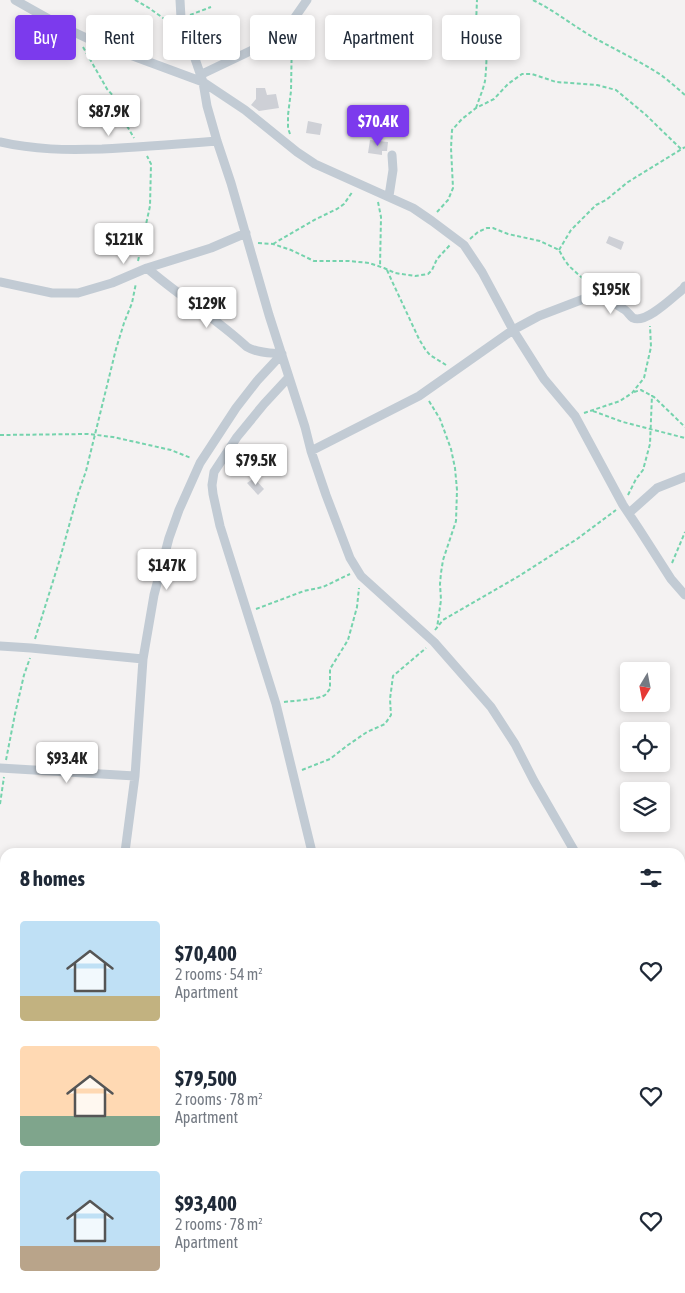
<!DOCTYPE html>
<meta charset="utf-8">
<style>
body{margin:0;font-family:"Asap Condensed",sans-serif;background:#f6f6f7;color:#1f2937;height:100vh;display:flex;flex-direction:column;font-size:19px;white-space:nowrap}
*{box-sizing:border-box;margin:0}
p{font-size:16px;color:#747a83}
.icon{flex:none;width:28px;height:28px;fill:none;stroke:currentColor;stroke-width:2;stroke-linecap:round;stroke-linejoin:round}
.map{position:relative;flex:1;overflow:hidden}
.sheet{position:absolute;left:0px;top:848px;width:685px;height:446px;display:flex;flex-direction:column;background:#fff;border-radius:15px 15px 0 0;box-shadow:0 2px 8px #0003}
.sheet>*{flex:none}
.banner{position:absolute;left:15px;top:15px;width:655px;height:45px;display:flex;gap:10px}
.needle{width:32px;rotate:190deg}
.tools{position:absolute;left:620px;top:662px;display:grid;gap:10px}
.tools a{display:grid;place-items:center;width:50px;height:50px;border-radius:5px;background:#fff;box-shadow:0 2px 8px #0003;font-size:25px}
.price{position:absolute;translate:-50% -42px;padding:0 11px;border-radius:5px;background:#fff;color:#222;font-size:16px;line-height:32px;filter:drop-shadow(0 1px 2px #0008)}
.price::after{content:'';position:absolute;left:50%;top:30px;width:15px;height:11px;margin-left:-8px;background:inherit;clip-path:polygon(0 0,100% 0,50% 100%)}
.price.current{background:#7c3aed;color:#fff}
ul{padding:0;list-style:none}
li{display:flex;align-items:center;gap:15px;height:125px;padding:0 20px}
li span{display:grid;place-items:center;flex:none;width:140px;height:100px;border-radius:5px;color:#555}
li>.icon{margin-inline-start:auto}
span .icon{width:60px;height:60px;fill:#fffc;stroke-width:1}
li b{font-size:21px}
h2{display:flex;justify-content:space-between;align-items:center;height:60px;padding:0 20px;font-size:21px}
.pill{padding:0 18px;border-radius:5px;background:#fff;box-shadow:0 2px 8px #0003;font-size:18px;line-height:45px}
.pill.current{background:#7c3aed;color:#fff}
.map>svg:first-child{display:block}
.building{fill:#ced0d6}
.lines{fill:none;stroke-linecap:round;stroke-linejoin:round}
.path{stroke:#75d3ad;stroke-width:2;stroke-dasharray:4 2.5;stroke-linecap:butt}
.street{stroke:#c2cbd4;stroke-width:9}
</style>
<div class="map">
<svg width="685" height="1293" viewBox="0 0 685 1293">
<rect width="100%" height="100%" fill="#f4f2f2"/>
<path class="building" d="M 256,88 L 265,88 L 267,95 L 276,94 L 279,108 L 259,111 L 251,105 L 256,99 Z
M 308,121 L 322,124 L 320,135 L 306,133 Z
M 370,140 L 388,142 L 387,151 L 382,151 L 382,155 L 368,153 Z
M 609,236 L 624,242 L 621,250 L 606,243 Z
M 254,478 L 264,489 L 258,495 L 247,483 Z"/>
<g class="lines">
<path class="path" d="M 135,0 L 149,8 L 173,25
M 533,0 C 557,12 577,29 600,41 C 620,52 641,62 661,75 C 669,81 677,88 685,95
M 190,15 L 211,7
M 83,47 L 107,89 L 115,98 L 123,119 L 134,138
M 476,108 C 479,99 483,90 485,81 C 486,73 488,44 485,37 C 483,31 478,30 476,24 L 477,0
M 290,134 L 288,128 L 288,115 L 291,91 L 292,34
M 378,202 L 381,217 L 380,267
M 437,212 L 448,200 L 453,188 L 451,148 L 452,130 L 462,119 L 476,108 L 494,99 L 508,84 L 522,74 L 532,74 L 556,82 L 597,85 L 616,90 L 646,115 L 682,150
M 470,239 L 478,232 L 487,228 L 493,228 L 508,234 L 540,241 L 559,250 L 564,259 L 569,266 L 591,286
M 258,243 L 273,244 L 291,250 L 314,261 L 349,261 L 369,263 L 384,268 L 395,273 L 415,276 L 428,274 L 432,270 L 437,259 L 450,245
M 273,244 L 316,219 L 337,209 L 344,204 L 353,191
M 559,250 L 571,230 L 596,205 L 606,200 L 628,182 L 685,147
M 138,261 L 150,206 L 151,164 L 147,156
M 387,270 L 391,279 L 419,339 L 425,349 L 430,355 L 446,365
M 634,392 L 641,390 L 654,397 L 685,427
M 429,401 L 440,419 L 451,449 L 455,468 L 457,490 L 456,521 L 443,560 L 441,573 L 440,584 L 441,600 L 437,628
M 593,411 L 623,422 L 685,438
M 584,413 L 620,401 L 632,393 L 644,378 L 651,347 L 650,326
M 0,435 L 88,434 L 113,437 L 171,450 L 191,458
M 628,495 L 636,479 L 643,470 L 650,444 L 652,395
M 672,563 L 685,532
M 256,609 L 304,591 L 323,587 L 350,574
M 435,630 L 443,620 L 519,576 L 577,539 L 616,510
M 35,639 L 59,562 L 77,497 L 86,471 L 116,349 L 124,323 L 132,303 L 136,283
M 284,702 C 292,701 320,699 325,695 C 327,693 328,691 330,689 L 330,669 L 348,640 L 357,607 L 359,588
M 6,760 L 15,714 L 24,675 L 30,658
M 302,770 L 330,759 L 348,745 L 367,732 L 385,724 L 391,715 L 390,699 L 393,676 L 426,648
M 0,804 L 4,777
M 258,1293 L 261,1289"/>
<path class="street" d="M 15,0 L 63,27 L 95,42 L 203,82 L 245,110 L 297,152 L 315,164 L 413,208 L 432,221 L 464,245 L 482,272 L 513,330 L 544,379 L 575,416 L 623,505 L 639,529 L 671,579 L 685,595
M 180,0 L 181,18 L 203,82 L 207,106 L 217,141 L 231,183 L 269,315 L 305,427 L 311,451 L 326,495 L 350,558 L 361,576 L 434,642 L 491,707 L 515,744 L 534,781 L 575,852
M 200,75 L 265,44 L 291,23 L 307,0
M 0,142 C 34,150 67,150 102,149 C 141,147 179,144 217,141
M 389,196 L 393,170 L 392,155
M 147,268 C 179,296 216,318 247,347 C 257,353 270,353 282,354
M 0,282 L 52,293 L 78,293 L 112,283 L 147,268 L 211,248 L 246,233
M 289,377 L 264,404 L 237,437 L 214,472 L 212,485 L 213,494 L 220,526 L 276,704 L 312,852
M 311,451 L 419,396 L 513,330 L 539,316 L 594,295 C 603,294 607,298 615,303 C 618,306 621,307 625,310 C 628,312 630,316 633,318 C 646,324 673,297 683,289 L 685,286
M 629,513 L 657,488 L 685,477
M 0,646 L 31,648 L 143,659
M 0,768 L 135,776
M 125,852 L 135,776 L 143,659 L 154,595 L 169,538 L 179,510 L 200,463 L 236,408 L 257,381 L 282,354
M 680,1024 L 685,1031
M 0,1216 L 5,1217
M 517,1289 L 520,1293
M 96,1293 L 97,1289"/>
</g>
</svg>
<div class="tools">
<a><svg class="needle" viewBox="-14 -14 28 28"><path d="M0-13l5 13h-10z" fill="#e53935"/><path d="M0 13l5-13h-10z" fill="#747a83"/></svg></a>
<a><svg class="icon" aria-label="locate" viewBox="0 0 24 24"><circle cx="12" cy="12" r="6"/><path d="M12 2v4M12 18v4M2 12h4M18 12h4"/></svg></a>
<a><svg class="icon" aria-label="layers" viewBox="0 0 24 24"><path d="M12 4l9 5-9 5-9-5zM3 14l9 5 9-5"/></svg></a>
</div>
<b class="price" style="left:109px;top:137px">$87.9K</b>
<b class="price current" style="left:378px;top:147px">$70.4K</b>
<b class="price" style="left:124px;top:265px">$121K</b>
<b class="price" style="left:611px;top:315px">$195K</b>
<b class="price" style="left:207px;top:329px">$129K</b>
<b class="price" style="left:256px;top:486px">$79.5K</b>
<b class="price" style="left:167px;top:591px">$147K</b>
<b class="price" style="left:67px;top:784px">$93.4K</b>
<div class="banner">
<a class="pill current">Buy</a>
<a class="pill">Rent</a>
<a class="pill">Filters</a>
<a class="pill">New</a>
<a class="pill">Apartment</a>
<a class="pill">House</a>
</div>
<section class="sheet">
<h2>8 homes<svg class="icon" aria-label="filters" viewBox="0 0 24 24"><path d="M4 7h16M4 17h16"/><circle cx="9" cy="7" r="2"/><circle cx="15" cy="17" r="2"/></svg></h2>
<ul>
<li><span style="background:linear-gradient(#bfe0f5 75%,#c2b280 0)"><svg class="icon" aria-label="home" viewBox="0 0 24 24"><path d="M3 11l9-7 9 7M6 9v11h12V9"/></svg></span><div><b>$70,400</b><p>2 rooms · 54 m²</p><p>Apartment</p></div><svg class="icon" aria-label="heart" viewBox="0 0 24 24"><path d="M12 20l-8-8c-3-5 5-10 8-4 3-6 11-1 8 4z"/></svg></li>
<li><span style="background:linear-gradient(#ffd9b3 70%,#7fa58c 0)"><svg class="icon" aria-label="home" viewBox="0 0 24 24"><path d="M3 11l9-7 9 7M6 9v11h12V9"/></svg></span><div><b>$79,500</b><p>2 rooms · 78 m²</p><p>Apartment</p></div><svg class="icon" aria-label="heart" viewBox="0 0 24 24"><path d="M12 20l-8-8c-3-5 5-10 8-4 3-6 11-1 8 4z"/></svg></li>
<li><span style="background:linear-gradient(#bfe0f5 75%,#b9a48a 0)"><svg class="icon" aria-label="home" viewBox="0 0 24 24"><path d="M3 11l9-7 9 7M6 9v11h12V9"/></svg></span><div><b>$93,400</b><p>2 rooms · 78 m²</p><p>Apartment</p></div><svg class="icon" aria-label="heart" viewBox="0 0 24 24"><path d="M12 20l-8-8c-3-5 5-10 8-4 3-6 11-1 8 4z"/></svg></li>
</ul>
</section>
</div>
